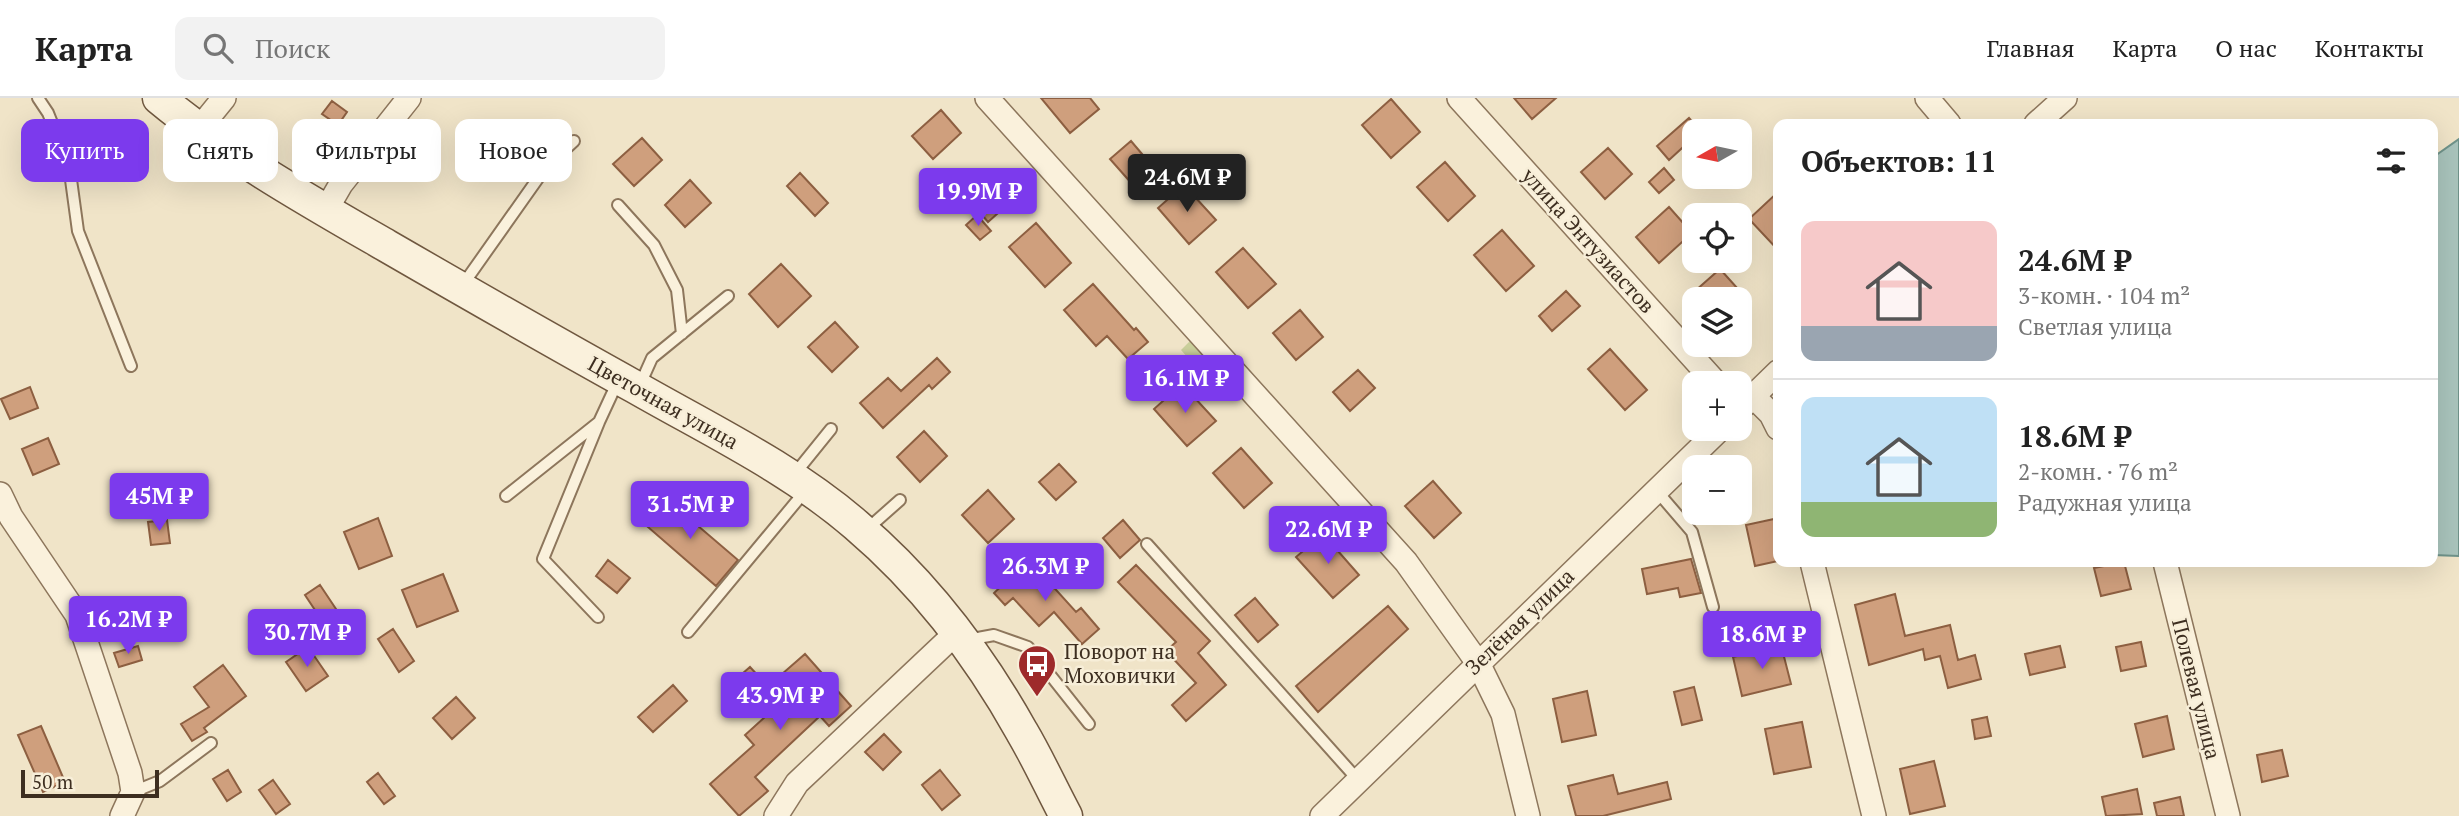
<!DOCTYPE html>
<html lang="ru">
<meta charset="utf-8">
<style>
body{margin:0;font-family:"PT Serif",serif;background:#f2f2f2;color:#222;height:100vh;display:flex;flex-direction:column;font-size:26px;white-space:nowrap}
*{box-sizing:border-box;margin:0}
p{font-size:23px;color:#767676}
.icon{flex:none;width:38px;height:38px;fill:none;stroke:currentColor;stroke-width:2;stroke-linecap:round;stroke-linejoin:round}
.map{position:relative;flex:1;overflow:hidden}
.details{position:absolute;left:1773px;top:21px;width:665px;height:448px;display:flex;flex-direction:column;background:#fff;border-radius:14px;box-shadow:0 7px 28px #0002}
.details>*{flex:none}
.banner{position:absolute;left:21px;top:21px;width:665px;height:63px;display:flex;gap:14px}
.needle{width:46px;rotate:261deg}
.fabs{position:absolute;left:1682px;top:21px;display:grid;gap:14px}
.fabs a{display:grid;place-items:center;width:70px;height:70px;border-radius:14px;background:#fff;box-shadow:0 7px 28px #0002;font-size:35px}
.scale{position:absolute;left:21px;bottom:18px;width:138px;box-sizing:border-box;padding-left:7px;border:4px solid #3d2e20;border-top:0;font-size:19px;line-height:24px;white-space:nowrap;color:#3d2e20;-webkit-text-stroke:5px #f7eed8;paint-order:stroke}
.price{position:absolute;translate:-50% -60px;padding:0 16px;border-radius:7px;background:#7c3aed;color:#fff;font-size:23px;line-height:46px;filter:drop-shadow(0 2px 4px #0008)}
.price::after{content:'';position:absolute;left:50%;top:42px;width:21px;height:16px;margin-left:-10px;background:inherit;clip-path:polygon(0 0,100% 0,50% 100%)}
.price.active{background:#222;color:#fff}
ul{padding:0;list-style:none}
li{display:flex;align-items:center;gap:21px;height:175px;padding:0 28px}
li+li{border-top:2px solid #e0e0e0}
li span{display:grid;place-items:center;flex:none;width:196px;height:140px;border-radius:14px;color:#555}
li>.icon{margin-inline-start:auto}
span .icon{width:84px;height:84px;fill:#fffc;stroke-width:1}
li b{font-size:30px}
h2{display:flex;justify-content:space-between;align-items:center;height:84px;padding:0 28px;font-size:30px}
.tag{padding:0 24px;border-radius:14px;background:#fff;box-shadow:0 7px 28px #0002;font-size:24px;line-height:63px}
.tag.active{background:#7c3aed;color:#fff}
header{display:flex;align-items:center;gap:42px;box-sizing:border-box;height:98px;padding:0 35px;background:#fff;border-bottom:2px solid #e0e0e0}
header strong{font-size:33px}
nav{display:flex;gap:38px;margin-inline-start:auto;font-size:24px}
.search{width:490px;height:63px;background:#f2f2f2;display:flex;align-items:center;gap:18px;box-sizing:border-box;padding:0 24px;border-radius:14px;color:#767676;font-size:26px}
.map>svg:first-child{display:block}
.green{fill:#c9cf9b}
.water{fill:#a9c4bc;stroke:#6f938a;stroke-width:2}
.building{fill:#cf9f7d;stroke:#8d5f41;stroke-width:2}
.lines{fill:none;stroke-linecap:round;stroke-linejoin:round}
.service-casing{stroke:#8d765c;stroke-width:14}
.minor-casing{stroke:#8d765c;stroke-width:26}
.secondary-casing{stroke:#6f573f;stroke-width:35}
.service{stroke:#faf1dc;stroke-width:10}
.minor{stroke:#faf1dc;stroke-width:23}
.secondary{stroke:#faf1dc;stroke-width:32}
.labels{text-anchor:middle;stroke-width:5;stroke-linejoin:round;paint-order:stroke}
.street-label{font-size:21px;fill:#3d2e20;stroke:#f7eed8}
.poi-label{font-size:21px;fill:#3d2e20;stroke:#f7eed8;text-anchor:start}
</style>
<header>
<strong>Карта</strong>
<div class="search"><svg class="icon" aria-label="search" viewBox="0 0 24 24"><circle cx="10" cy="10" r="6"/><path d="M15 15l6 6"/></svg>Поиск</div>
<nav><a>Главная</a><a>Карта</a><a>О нас</a><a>Контакты</a></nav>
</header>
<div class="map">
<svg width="2459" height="718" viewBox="0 0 2459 718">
<rect width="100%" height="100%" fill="#f0e4c8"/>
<path class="green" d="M 1192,241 L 1208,259 L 1196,269 L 1181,252 Z"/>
<path class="water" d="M 2459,41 L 2459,458 L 2433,457 L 2432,60 Z"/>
<path class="building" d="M 1041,0 L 1090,0 L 1099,11 L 1070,35 Z
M 1514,0 L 1556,0 L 1532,21 Z
M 1391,1 L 1420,34 L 1391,60 L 1362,27 Z
M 332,3 L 347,14 L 338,27 L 322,16 Z
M 941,12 L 961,35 L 933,61 L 912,38 Z
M 1689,20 L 1701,33 L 1694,33 L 1694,39 L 1669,62 L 1657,48 Z
M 642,40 L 662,62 L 634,88 L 613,66 Z
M 1131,43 L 1153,69 L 1133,87 L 1110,61 Z
M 1608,50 L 1632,76 L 1605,101 L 1581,74 Z
M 1445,64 L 1475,98 L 1448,123 L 1417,89 Z
M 1664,70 L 1674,82 L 1659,95 L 1649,84 Z
M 995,74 L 1017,98 L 988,124 L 967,99 Z
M 800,75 L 828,105 L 815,118 L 787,88 Z
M 690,82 L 711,105 L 685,129 L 665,107 Z
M 1184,87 L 1216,122 L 1189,146 L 1158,110 Z
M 1778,94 L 1778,152 L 1749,121 Z
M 1669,109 L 1692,135 L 1659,165 L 1636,139 Z
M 977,117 L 991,133 L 980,142 L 966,127 Z
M 1036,125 L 1071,165 L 1045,189 L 1009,149 Z
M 1502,132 L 1534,168 L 1506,193 L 1474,157 Z
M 1243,150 L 1276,186 L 1248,210 L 1216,174 Z
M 781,166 L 811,198 L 778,229 L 749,196 Z
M 1720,171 L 1747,201 L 1686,201 Z
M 1093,186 L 1134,232 L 1136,230 L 1148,244 L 1128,261 L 1107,238 L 1096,248 L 1064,212 Z
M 1566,193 L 1580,208 L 1552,233 L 1539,218 Z
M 1300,212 L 1323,239 L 1296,262 L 1273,235 Z
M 835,224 L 858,249 L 832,274 L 808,249 Z
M 1610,251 L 1647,292 L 1625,312 L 1588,271 Z
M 937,260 L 950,274 L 932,291 L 929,287 L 883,330 L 860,305 L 888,280 L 901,293 Z
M 1358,272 L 1375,290 L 1350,313 L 1333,294 Z
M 1182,286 L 1216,323 L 1187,348 L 1154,311 Z
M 30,289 L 38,310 L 10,321 L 1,301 Z
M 924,333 L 947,358 L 920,384 L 897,359 Z
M 48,340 L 59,366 L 33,377 L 22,351 Z
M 1241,350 L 1272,385 L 1244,410 L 1213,375 Z
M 1059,366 L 1076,384 L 1056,402 L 1039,384 Z
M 1433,383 L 1461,415 L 1434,440 L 1405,408 Z
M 988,392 L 1014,421 L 988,445 L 962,417 Z
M 663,398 L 738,462 L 716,488 L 641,423 Z
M 378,420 L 392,458 L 359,471 L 344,434 Z
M 1774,421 L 1778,440 L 1778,463 L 1755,468 L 1746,427 Z
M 167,422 L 170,445 L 151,447 L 148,424 Z
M 1123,422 L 1140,442 L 1120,460 L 1103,440 Z
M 1323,436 L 1359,477 L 1333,500 L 1296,459 Z
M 1691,461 L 1701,495 L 1680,499 L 1678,490 L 1647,496 L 1642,471 Z
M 608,462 L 630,480 L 617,495 L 596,478 Z
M 2124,464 L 2131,491 L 2101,498 L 2094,470 Z
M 1025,466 L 1044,487 L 1048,483 L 1076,514 L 1081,510 L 1099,531 L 1082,546 L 1054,514 L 1039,528 L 1013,500 L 1005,507 L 994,495 Z
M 1136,467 L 1210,543 L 1198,555 L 1226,587 L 1186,623 L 1172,607 L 1196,585 L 1166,553 L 1176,544 L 1118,484 Z
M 443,476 L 458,513 L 417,529 L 402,492 Z
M 320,487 L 346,526 L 331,536 L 305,497 Z
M 1895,496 L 1905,538 L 1950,527 L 1958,562 L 1975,557 L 1981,581 L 1948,590 L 1940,558 L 1925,562 L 1923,551 L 1869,567 L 1855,507 Z
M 1255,500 L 1278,527 L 1258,544 L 1235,517 Z
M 1388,508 L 1408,531 L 1318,614 L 1296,588 Z
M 393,531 L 414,563 L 399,574 L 378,541 Z
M 2141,544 L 2146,568 L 2121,573 L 2116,549 Z
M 1781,547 L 1791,586 L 1742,598 L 1733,559 Z
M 138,548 L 142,562 L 119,569 L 114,555 Z
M 2060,548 L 2065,569 L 2030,577 L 2025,556 Z
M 308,549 L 328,578 L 306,593 L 286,564 Z
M 805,556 L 851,608 L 829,628 L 820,618 L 755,679 L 768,693 L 739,718 L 710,686 L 754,647 L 745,637 L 796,591 L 782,576 Z
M 223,567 L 246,598 L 204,630 L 207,634 L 192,643 L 181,626 L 209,609 L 194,589 Z
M 750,569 L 761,581 L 745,596 L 734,583 Z
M 673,587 L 687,603 L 653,634 L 638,619 Z
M 1694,589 L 1702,622 L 1682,627 L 1674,594 Z
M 1587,593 L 1596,637 L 1562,644 L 1553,601 Z
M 456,599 L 475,620 L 452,641 L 433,620 Z
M 2167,618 L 2174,651 L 2143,659 L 2135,626 Z
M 1987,619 L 1991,638 L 1975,641 L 1972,622 Z
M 1802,624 L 1811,669 L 1774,676 L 1765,631 Z
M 41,628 L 65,684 L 43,694 L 18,637 Z
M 884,636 L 901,654 L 883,672 L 865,654 Z
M 2282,652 L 2288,678 L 2262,684 L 2257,657 Z
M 1934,663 L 1945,708 L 1910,716 L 1900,671 Z
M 228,672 L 241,694 L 227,703 L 213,681 Z
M 940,672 L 960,697 L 942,712 L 922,687 Z
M 378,675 L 395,698 L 384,706 L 367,684 Z
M 1613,677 L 1618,696 L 1667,684 L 1671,701 L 1603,718 L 1576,718 L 1568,688 Z
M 273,682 L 290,706 L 276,716 L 259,692 Z
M 2137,691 L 2142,716 L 2106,718 L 2102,699 Z
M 2180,699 L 2184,718 L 2157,718 L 2154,705 Z"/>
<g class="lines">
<defs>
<path id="service" d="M 38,0 L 48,15 L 69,67 L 78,133 L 131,268
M 618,107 L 654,147 L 677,192 L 682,236
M 462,188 L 546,69 L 574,43
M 639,289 L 652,260 L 728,198
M 793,378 L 831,331
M 1656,392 L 1692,434 L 1713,509
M 506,398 L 599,324 L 618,283
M 865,433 L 900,402
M 1147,446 L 1358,682
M 598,519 L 543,461 L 599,324
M 688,534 L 806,392
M 967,542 L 994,537 L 1028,549 L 1089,626
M 133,694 L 160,683 L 211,645"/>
<path id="minor" d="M 987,0 L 1406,464 L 1478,565 L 1503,616 L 1528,718
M 1459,0 L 1716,285
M 1927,0 L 1949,26
M 2036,26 L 2065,0
M 198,32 L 224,0
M 326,112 L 341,86 L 409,0
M 1753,298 L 1771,316 L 1778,330
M 1740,311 L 1778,274
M 0,396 L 11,419 L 77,517 L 130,675 L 133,694 L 122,718
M 1812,464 L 1874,718
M 2165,464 L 2228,718
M 776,718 L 797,685 L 957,534
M 1322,718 L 1720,331"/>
<path id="secondary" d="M 159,0 C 229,58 309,103 387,148 C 470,196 552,243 635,289 C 710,332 790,370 856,427 C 923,484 979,557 1022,634 C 1038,661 1051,690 1066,718"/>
</defs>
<use href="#service" class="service-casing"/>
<use href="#minor" class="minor-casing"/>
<use href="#secondary" class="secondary-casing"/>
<use href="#service" class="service"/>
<use href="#minor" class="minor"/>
<use href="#secondary" class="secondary"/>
</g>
<defs>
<symbol id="bus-pin" viewBox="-11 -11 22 30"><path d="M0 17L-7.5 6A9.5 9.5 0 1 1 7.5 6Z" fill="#9e2a2b" stroke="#f7eed8"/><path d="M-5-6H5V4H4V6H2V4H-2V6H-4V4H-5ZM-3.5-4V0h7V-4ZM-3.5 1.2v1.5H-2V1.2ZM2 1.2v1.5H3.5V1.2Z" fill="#fff"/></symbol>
</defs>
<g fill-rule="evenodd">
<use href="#bus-pin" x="1015" y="544" width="44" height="60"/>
</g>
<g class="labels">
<g class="street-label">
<text transform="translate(1588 143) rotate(48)" y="7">улица Энтузиастов</text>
<text transform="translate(663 305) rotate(29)" y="7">Цветочная улица</text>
<text transform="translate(1520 524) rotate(-44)" y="7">Зелёная улица</text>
<text transform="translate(2196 591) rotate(76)" y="7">Полевая улица</text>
</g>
<g class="poi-label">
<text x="1064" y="561">Поворот на<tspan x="1064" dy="24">Моховички</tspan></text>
</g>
</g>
</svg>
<div class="fabs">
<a><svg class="needle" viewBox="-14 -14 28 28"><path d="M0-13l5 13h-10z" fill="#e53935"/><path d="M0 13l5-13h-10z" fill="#767676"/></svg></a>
<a><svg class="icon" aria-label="locate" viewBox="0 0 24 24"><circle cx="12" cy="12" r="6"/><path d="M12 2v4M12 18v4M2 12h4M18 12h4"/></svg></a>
<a><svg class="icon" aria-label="layers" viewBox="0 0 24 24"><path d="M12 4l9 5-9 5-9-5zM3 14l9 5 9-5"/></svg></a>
<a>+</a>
<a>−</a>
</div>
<div class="scale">50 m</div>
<b class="price active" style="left:1187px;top:116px">24.6M ₽</b>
<b class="price" style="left:978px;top:130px">19.9M ₽</b>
<b class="price" style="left:1185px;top:317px">16.1M ₽</b>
<b class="price" style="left:159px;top:435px">45M ₽</b>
<b class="price" style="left:690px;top:443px">31.5M ₽</b>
<b class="price" style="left:1328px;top:468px">22.6M ₽</b>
<b class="price" style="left:1045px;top:505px">26.3M ₽</b>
<b class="price" style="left:128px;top:558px">16.2M ₽</b>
<b class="price" style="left:307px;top:571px">30.7M ₽</b>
<b class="price" style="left:1762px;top:573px">18.6M ₽</b>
<b class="price" style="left:780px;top:634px">43.9M ₽</b>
<div class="banner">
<a class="tag active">Купить</a>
<a class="tag">Снять</a>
<a class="tag">Фильтры</a>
<a class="tag">Новое</a>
</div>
<section class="details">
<h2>Объектов: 11<svg class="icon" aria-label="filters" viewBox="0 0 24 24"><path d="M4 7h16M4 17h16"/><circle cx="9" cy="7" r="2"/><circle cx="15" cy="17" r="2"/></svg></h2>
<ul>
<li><span style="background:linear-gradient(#f6c9c9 75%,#9aa5b1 0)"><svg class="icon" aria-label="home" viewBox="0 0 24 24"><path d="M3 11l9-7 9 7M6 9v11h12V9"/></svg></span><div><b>24.6M ₽</b><p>3-комн. · 104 m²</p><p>Светлая улица</p></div></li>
<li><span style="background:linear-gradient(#bfe0f5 75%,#8fb573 0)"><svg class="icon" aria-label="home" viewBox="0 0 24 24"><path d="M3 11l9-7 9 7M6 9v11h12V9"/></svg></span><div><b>18.6M ₽</b><p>2-комн. · 76 m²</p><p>Радужная улица</p></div></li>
</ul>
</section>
</div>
